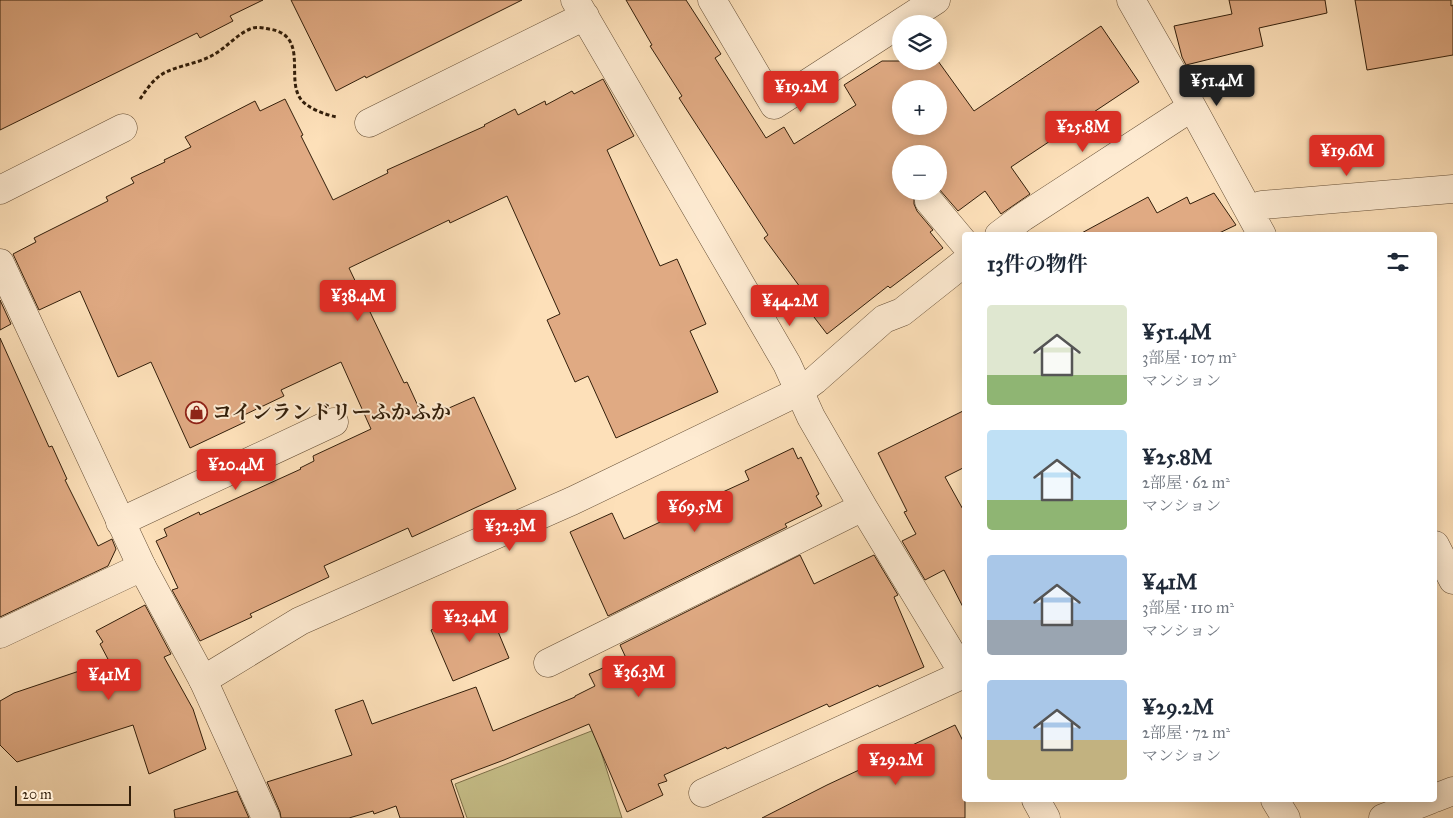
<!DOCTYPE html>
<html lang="ja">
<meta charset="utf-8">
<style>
body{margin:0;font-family:"IM FELL Great Primer","Noto Serif JP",serif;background:#f2f2f3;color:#1f2937;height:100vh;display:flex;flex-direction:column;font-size:19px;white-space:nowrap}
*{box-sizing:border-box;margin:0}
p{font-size:16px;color:#747a83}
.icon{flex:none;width:28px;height:28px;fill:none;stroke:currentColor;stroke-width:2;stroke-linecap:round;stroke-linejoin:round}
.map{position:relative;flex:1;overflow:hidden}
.details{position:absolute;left:962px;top:232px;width:475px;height:570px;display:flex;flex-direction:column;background:#fff;border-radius:5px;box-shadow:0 2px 12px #0003}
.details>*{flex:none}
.buttons{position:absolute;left:892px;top:15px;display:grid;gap:10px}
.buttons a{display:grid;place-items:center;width:55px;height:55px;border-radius:50%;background:#fff;box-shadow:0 2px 12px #0003;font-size:25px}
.scale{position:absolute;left:15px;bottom:12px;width:116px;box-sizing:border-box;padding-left:5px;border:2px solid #331f0b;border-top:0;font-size:14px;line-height:18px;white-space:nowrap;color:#331f0b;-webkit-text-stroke:4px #feebd2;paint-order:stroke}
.price{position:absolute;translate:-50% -42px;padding:0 11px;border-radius:5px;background:#d93025;color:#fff;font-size:16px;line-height:32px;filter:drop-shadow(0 1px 2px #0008)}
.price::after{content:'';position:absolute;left:50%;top:30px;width:15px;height:11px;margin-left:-8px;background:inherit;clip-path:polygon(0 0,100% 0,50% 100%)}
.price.active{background:#222;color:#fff}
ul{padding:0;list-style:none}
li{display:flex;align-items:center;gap:15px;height:125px;padding:0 25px}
li span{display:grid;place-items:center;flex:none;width:140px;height:100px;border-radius:5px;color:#555}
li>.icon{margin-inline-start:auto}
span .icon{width:60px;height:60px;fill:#fffc;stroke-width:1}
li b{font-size:21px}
h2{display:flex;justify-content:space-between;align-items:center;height:60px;padding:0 25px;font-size:21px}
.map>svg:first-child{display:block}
.green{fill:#c7c08a;stroke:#7d704a}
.building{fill:#e0aa83;stroke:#331f0b;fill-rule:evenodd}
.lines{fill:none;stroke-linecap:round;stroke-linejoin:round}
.minor-casing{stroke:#664f36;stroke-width:29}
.tertiary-casing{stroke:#664f36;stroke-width:29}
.path{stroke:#331f0b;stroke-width:3;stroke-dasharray:4 2.5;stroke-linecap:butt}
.minor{stroke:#feebd2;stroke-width:28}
.tertiary{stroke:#feebd2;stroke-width:28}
.labels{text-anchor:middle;stroke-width:4;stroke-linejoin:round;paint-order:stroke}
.poi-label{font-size:20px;font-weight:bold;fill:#331f0b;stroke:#feebd2;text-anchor:start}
</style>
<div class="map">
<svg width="1453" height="818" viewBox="0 0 1453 818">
<rect width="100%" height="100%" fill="#fde0b9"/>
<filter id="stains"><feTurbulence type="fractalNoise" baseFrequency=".004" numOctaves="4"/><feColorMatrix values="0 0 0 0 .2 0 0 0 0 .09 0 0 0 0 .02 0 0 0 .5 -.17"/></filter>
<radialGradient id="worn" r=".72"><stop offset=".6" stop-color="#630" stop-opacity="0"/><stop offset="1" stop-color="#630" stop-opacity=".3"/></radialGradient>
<path class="green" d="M 594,730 L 622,818 L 467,818 L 455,784 Z"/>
<path class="building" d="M 0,0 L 263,0 L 230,16 L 233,21 L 200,38 L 197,33 L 0,130 Z
M 291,0 L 522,0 L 366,78 L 365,76 L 336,91 Z
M 626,0 L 686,0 L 721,54 L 715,58 L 766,138 L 784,127 L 794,144 L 856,105 L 844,85 L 882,61 L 938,61 L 974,111 L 1101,26 L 1139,82 L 1011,167 L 1030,194 L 1001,214 L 985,191 L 958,211 L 939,189 L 939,154 L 901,154 L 901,191 L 917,191 L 914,196 L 914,204 L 917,211 L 933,230 L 930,232 L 943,248 L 890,288 L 888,286 L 827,334 L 794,291 L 800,287 L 764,238 L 768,235 L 679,98 L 682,96 L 650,46 L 652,45 ZM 901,89 L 939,89 L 939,126 L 901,126 Z
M 1229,0 L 1325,0 L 1327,13 L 1259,28 L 1263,46 L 1186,65 L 1182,57 L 1174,26 L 1232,14 Z
M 1355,0 L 1451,0 L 1451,6 L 1453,5 L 1453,55 L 1367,70 Z
M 603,79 L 634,136 L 607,150 L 660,266 L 677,259 L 706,324 L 690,331 L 718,392 L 616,438 L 588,376 L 575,382 L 547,320 L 560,314 L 507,196 L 450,223 L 449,220 L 349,268 L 404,383 L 407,382 L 424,419 L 474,397 L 516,489 L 412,537 L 408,528 L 324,566 L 329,577 L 250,614 L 252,617 L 200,641 L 172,590 L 178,588 L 156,541 L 167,536 L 164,529 L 199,512 L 200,515 L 301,469 L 300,468 L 314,461 L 313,456 L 371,429 L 341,362 L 281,390 L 284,396 L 242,416 L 245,422 L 190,448 L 151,362 L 118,377 L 80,291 L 39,310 L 13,254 L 36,242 L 34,238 L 108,201 L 106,197 L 134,183 L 131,178 L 165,162 L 164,160 L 191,147 L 185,137 L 255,101 L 260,111 L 285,99 L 303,135 L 301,136 L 333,200 L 388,173 L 387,170 L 485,126 L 484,125 L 515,109 L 518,115 L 545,101 L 546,105 L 572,91 L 574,94 Z
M 1214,193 L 1236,225 L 1215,235 L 1078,235 L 1148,197 L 1157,213 L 1187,197 L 1190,204 Z
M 0,300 L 11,324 L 0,330 Z
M 0,338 L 49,447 L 52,446 L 67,479 L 65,480 L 98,546 L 112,539 L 116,549 L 108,566 L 0,617 Z
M 965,410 L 965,467 L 945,477 L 965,513 L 965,611 L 944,570 L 925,580 L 902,541 L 916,534 L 904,512 L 907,511 L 878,453 Z
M 793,448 L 798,459 L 801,457 L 819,494 L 816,496 L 822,506 L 785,524 L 787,527 L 608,616 L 570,532 L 612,513 L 624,539 L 690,508 L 690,507 L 749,480 L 745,471 Z
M 800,555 L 814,584 L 874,555 L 898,595 L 894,597 L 924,667 L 879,687 L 878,685 L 829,707 L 827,704 L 727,749 L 726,747 L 664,775 L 667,781 L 658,784 L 663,795 L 627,812 L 589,724 L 504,760 L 451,780 L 464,818 L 400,818 L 396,806 L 374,814 L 373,811 L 349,818 L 281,818 L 280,812 L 267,782 L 352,755 L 335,710 L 363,700 L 372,724 L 476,687 L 493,731 L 575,697 L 575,696 L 595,686 L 589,674 L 626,658 L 620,645 Z
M 145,605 L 171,654 L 164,657 L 193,709 L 206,749 L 149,774 L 133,725 L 17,762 L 0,745 L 0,701 L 14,693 L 109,661 L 100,644 L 103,642 L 96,631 Z
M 487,605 L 509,658 L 453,681 L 431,630 L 444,625 L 444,623 Z
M 955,725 L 965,745 L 965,818 L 762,818 L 827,785 Z
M 237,791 L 249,818 L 175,818 L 174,810 Z"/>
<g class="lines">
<defs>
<path id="minor" d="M 575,0 L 787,364 L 811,417 L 863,507 L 965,676
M 712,0 L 774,105 L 936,0
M 1131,0 L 1192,107 L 1262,235
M 369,123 L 585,16
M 0,190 L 123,128
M 929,201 L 965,244
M 1248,209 L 1262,205 L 1453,189
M 999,235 L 1023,217 L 1192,107
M 120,522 L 334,422
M 1435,545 L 1453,580
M 0,634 L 142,567
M 548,663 L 863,507
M 203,680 L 300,621 L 572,501 L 800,391 L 815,380 L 884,319 L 902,312 L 965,262
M 703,793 L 964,674
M 1435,798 L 1453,791
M 1036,800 L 1046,818
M 1275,800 L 1286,818
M 1383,818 L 1430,800"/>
<path id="tertiary" d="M 0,263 L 142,567 L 203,680 L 266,818"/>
</defs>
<use href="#minor" class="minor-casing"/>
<use href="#tertiary" class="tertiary-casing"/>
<path class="path" d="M 1214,77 L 1236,72
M 140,99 C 145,92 150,84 157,78 C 170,66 196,65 213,55 C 226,48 236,35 250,29 C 256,26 263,28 269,29 C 309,35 286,77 300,98 C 306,108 326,115 337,117"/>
<use href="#minor" class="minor"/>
<use href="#tertiary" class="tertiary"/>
</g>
<defs>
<symbol id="shop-ring" viewBox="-11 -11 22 22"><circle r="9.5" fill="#feebd2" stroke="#8f2418" stroke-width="1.5"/><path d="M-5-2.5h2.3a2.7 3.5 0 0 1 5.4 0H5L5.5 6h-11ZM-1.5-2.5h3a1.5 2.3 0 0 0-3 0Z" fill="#8f2418"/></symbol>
</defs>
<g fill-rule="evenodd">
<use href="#shop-ring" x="184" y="400" width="25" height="25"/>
</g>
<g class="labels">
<g class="poi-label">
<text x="212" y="419">コインランドリーふかふか</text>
</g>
</g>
<rect width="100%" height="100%" filter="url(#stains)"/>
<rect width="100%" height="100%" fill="url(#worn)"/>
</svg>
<div class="buttons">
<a><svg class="icon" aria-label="layers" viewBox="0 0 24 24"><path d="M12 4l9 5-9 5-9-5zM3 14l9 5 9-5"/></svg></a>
<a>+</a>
<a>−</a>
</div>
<div class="scale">20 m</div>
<b class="price active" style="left:1217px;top:107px">¥51.4M</b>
<b class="price" style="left:801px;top:113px">¥19.2M</b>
<b class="price" style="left:1083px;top:153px">¥25.8M</b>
<b class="price" style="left:1347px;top:177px">¥19.6M</b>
<b class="price" style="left:358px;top:322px">¥38.4M</b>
<b class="price" style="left:790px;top:327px">¥44.2M</b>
<b class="price" style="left:236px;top:491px">¥20.4M</b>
<b class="price" style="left:695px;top:533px">¥69.5M</b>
<b class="price" style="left:510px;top:552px">¥32.3M</b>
<b class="price" style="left:470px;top:643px">¥23.4M</b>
<b class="price" style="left:639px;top:698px">¥36.3M</b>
<b class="price" style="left:109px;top:701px">¥41M</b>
<b class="price" style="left:896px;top:786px">¥29.2M</b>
<section class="details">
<h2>13件の物件<svg class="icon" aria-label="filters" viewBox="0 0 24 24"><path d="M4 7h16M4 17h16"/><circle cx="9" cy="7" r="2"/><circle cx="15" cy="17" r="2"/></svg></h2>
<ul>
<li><span style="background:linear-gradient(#dfe7d0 70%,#8fb573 0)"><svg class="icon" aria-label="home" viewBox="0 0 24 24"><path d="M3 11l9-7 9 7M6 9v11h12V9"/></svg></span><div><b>¥51.4M</b><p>3部屋 · 107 m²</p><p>マンション</p></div></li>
<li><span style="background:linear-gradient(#bfe0f5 70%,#8fb573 0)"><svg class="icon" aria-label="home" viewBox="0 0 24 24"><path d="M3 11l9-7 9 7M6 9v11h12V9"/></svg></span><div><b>¥25.8M</b><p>2部屋 · 62 m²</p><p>マンション</p></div></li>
<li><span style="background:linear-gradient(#a9c7e8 65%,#9aa5b1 0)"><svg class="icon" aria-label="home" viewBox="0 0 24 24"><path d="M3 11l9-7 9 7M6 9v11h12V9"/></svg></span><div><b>¥41M</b><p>3部屋 · 110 m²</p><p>マンション</p></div></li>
<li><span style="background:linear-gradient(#a9c7e8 60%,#c2b280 0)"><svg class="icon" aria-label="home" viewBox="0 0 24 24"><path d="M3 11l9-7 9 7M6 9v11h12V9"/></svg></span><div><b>¥29.2M</b><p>2部屋 · 72 m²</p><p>マンション</p></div></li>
</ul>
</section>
</div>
